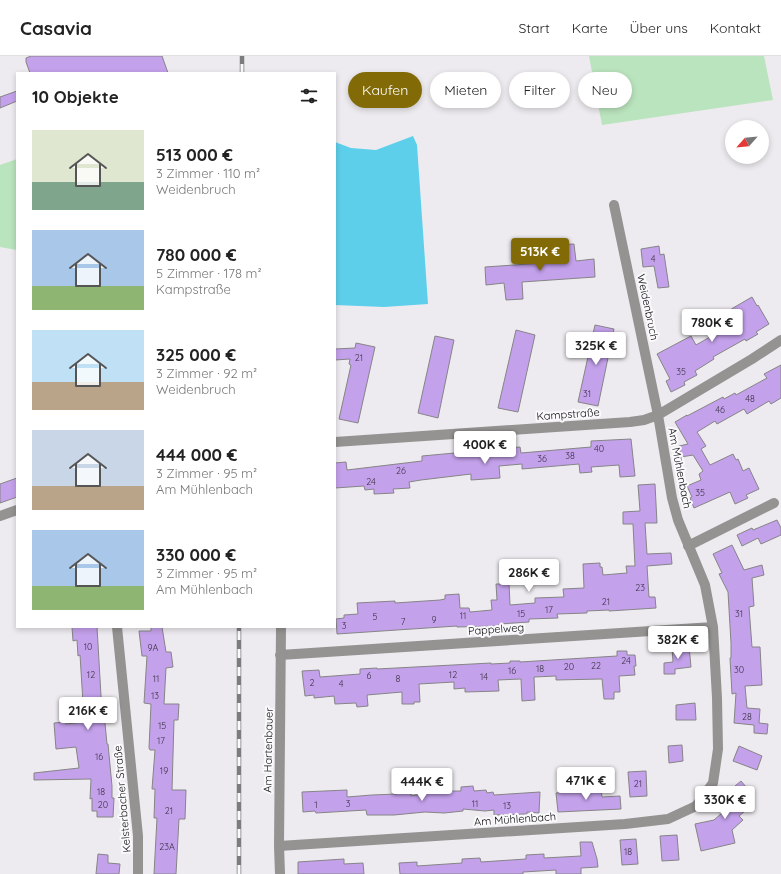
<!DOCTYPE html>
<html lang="de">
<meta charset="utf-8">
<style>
body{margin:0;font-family:Quicksand,sans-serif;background:#f2f2f2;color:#222;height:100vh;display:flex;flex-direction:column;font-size:15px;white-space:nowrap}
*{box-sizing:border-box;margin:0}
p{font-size:13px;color:#767676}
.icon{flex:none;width:22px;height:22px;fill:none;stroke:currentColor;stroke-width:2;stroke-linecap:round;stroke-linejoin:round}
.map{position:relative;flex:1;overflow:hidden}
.sheet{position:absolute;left:16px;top:16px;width:320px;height:556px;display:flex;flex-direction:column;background:#fff;border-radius:0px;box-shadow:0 2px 6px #0003}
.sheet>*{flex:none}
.banner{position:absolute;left:348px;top:16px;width:373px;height:36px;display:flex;gap:8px}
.needle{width:26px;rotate:243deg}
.fabs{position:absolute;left:725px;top:64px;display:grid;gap:8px}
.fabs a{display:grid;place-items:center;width:44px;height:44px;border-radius:50%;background:#fff;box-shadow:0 2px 6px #0003;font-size:20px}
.price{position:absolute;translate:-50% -34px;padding:0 9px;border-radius:4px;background:#fff;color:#222;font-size:13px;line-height:26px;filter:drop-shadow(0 1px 2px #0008)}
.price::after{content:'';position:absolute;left:50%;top:24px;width:12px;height:9px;margin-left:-6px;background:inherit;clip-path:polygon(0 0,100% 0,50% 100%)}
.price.selected{background:#826b06;color:#fff}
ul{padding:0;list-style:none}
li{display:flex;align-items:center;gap:12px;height:100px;padding:0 16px}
li span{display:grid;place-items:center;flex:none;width:112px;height:80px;border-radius:0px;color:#555}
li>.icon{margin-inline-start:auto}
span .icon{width:48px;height:48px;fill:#fffc;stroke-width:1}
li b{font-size:17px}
h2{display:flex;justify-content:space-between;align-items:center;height:48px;padding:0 16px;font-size:17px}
.chip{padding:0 14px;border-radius:18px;background:#fff;box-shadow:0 2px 6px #0003;font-size:14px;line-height:36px}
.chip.selected{background:#826b06;color:#fff}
header{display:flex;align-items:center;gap:24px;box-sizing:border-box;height:56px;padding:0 20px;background:#fff;border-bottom:1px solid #e0e0e0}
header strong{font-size:19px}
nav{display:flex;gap:22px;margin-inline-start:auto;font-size:14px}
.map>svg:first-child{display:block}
.green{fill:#bae4bd}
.water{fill:#5dcfeb}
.building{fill:#c4a1eb;stroke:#868487}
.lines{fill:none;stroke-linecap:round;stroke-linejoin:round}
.street{stroke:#949392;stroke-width:10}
.rail-casing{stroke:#7c7b7e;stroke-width:4.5}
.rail{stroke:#faf9fc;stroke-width:3;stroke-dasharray:9;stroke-linecap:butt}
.labels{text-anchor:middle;stroke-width:4;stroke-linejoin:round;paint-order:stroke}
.number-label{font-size:9px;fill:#3b3145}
.street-label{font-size:11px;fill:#0d0c0e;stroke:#faf9fc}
</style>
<header>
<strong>Casavia</strong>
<nav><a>Start</a><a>Karte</a><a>Über uns</a><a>Kontakt</a></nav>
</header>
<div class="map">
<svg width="781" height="818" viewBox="0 0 781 818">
<rect width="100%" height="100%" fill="#edebef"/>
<path class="green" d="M 589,0 L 764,0 L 773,44 L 602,69 Z
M 17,103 L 17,194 L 0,191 L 0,109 Z"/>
<path class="water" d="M 413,80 L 417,89 L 428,248 L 384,251 L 335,249 L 335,86 L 351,92 L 376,94 Z"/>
<path class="building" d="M 31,0 L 162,0 L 168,17 L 30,17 L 26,6 L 26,2 Z
M 17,35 L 17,45 L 0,52 L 0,41 Z
M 574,188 L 576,205 L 594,203 L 595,221 L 522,226 L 523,243 L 506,244 L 504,227 L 486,229 L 485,211 L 558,206 L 556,189 Z
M 659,190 L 660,199 L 664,198 L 669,231 L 658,232 L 654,210 L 643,211 L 641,193 Z
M 752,241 L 757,250 L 758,249 L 769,268 L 756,276 L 758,278 L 746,285 L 745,283 L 713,301 L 714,303 L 695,315 L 697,319 L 684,326 L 685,329 L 671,336 L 666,325 L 670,323 L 657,298 L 691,280 L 696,289 L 717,277 L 712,268 L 733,252 Z
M 595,269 L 614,273 L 598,350 L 578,346 Z
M 516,274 L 535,279 L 518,356 L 498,352 Z
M 435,280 L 454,284 L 438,362 L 418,357 Z
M 356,287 L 375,291 L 358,367 L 339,363 L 351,309 L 349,308 L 350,303 L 335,304 L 335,293 L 355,292 Z
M 781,309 L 781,342 L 771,348 L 769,345 L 747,358 L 744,353 L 717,368 L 715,365 L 697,376 L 706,390 L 701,393 L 710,409 L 733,398 L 736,404 L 738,403 L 743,415 L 749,412 L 759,433 L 746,439 L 748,442 L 735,448 L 730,436 L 694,452 L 690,442 L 692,441 L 687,430 L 701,424 L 699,418 L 703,415 L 693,399 L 681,401 L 679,390 L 688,388 L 675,366 L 687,359 L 687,360 L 723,341 L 724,343 L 735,337 L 736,339 L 767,322 L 764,318 Z
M 631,383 L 635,420 L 620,421 L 619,409 L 591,411 L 592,416 L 580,417 L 579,408 L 522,413 L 522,408 L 499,410 L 500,422 L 471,424 L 471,418 L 421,424 L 409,426 L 410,432 L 393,433 L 394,437 L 374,438 L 374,433 L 365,434 L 364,430 L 335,432 L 335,407 L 346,406 L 347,414 L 422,405 L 422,400 L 520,391 L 521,397 L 591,391 L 591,385 Z
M 17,422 L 17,441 L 0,447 L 0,428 Z
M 655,428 L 657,467 L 645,467 L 647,498 L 671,497 L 672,508 L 647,510 L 649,541 L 655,541 L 656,552 L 609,555 L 609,554 L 587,555 L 587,557 L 557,558 L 558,562 L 529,563 L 529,566 L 499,568 L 499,570 L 457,571 L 457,570 L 337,578 L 336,563 L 344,562 L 344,559 L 358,558 L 357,547 L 395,545 L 395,547 L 440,544 L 445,543 L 445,539 L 459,538 L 460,552 L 469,552 L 470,556 L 492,554 L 491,544 L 497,544 L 496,528 L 509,528 L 510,549 L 535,547 L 535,542 L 564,541 L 563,533 L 584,532 L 583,508 L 600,507 L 600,511 L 602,511 L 603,519 L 627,517 L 626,510 L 635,510 L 633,468 L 623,468 L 623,456 L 640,455 L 638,429 Z
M 777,464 L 781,472 L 781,479 L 761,488 L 758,482 L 742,490 L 737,479 L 752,472 L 753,474 Z
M 732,489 L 744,514 L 762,509 L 764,519 L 752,522 L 754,550 L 749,551 L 752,591 L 760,591 L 762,629 L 745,630 L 747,652 L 760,653 L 759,667 L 768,668 L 767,678 L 754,677 L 754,669 L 734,667 L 736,637 L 732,638 L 730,602 L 731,602 L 731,587 L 728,536 L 719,518 L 722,517 L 713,498 Z
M 72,571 L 97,571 L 102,657 L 104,657 L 107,688 L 108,688 L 112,730 L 112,742 L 114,742 L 113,761 L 97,761 L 97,755 L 92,755 L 92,742 L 90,743 L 91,723 L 34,724 L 34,717 L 79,712 L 76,691 L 56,693 L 54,667 L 65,666 L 66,668 L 93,665 L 91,647 L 83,647 L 80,599 L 78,600 L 77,584 L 73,585 Z
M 151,571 L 162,571 L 166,596 L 171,596 L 173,611 L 166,612 L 164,648 L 179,648 L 178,664 L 174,664 L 172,734 L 186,734 L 185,763 L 179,763 L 176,818 L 154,818 L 157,762 L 154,762 L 155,733 L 152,733 L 155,694 L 150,694 L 149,692 L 151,648 L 144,647 L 147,600 L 142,600 L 139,575 L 151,575 Z
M 689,590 L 691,611 L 675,613 L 675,618 L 664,618 L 664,607 L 673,606 L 672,592 Z
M 617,595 L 627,595 L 627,599 L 635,599 L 636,610 L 634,610 L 635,619 L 619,620 L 620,636 L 614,636 L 614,643 L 604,643 L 602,623 L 556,624 L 556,620 L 534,621 L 535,644 L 522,645 L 521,623 L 498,624 L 499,635 L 465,636 L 465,632 L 454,633 L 454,626 L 419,628 L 420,646 L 414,646 L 414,648 L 402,648 L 402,636 L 367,639 L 368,650 L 357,651 L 356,647 L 335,648 L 334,640 L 314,642 L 314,639 L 305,640 L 302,615 L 319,614 L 320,621 L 360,618 L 360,613 L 377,612 L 377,613 L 491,607 L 491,608 L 510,607 L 510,605 L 520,605 L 520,606 L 617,600 Z
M 695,647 L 696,664 L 676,664 L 676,649 Z
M 682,689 L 683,705 L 669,707 L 668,690 Z
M 739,690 L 762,700 L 757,714 L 733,705 Z
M 646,715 L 647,740 L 630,741 L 628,716 Z
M 741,725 L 752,738 L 745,744 L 751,750 L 739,760 L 743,764 L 732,774 L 735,787 L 701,795 L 695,768 L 714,764 L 729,751 L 722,741 Z
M 473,730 L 474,735 L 486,734 L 487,737 L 493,736 L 494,739 L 540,736 L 539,757 L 527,756 L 527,758 L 494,759 L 494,754 L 485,755 L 463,753 L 463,755 L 444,757 L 425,756 L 394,759 L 367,759 L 366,754 L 316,757 L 315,755 L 303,756 L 302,736 L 347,734 L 347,741 L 372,739 L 397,738 L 397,737 L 411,736 L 411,740 L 437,735 L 461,735 L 461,731 Z
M 601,733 L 602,741 L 620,740 L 621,753 L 558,756 L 556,737 Z
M 677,779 L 679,804 L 662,805 L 660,780 Z
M 636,783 L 638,808 L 622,809 L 620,784 Z
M 580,786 L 592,786 L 597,803 L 598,811 L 581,812 L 581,818 L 556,818 L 556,814 L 523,816 L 523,818 L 400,818 L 399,807 L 417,806 L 417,810 L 462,807 L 462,803 L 480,802 L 481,806 L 526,803 L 526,799 L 544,798 L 544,802 L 581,800 Z
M 98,798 L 108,799 L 108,807 L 120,808 L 119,818 L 96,818 Z
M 344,803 L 344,808 L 363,807 L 364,818 L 298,818 L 298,806 Z"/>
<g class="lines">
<path class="street" d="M 335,386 L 630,366 L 644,364 L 658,359 L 752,303 L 781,284
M 0,460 L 17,454
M 688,490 L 774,447
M 117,571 L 138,780 L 138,818
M 280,599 L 713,571
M 279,790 L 625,768 L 668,763 L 696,750 L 713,727 L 718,693 L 717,642 L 713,571 L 705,529 L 678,464 L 672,442 L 658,359 L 614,149
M 280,818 L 279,790 L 281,571"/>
<defs>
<path id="rail" d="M 242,17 L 242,0
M 239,818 L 239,571"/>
</defs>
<use href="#rail" class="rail-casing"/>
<use href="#rail" class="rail"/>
</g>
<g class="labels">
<g class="number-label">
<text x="653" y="206">4</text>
<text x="359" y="305">21</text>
<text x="681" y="319">35</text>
<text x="587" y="341">31</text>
<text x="750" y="346">48</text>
<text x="720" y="357">46</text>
<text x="599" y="396">40</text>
<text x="570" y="403">38</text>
<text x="542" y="406">36</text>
<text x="401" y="418">26</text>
<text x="371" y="429">24</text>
<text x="700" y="440">35</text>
<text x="640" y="535">23</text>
<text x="606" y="549">21</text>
<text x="549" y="557">17</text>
<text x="521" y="561">15</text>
<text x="739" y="561">31</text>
<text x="463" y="563">11</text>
<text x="375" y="564">5</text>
<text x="434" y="567">9</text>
<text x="403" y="569">7</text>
<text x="344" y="573">3</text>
<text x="88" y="594">10</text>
<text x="153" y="595">9A</text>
<text x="626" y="608">24</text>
<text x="596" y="613">22</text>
<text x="569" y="614">20</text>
<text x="540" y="616">18</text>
<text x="739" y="617">30</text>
<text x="512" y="618">16</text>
<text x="91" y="622">12</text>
<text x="453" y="622">12</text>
<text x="369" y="623">6</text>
<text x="484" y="624">14</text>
<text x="156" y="626">11</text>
<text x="398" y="626">8</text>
<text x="312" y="630">2</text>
<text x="341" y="631">4</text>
<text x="155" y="643">13</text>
<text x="747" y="664">28</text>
<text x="162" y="673">15</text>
<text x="161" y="688">17</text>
<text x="99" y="704">16</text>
<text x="164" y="718">19</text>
<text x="638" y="731">21</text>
<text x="101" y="739">18</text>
<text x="348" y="751">3</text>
<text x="475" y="751">11</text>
<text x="103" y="752">20</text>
<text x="316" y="752">1</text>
<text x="507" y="753">13</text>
<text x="169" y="758">21</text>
<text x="167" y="794">23A</text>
<text x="628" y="799">18</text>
</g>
<g class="street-label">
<text transform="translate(648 251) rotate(78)" y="4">Weidenbruch</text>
<text transform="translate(568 358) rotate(-4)" y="4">Kampstraße</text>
<text transform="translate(680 412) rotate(79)" y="4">Am Mühlenbach</text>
<text transform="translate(496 573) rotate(-4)" y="4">Pappelweg</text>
<text transform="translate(268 694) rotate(-89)" y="4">Am Hartenbauer</text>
<text transform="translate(122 743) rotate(-95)" y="4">Kelsterbacher Straße</text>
<text transform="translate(515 763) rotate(-4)" y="4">Am Mühlenbach</text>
</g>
</g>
</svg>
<div class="fabs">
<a><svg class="needle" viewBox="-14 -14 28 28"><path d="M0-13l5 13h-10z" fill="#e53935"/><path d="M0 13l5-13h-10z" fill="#767676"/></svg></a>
</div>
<b class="price selected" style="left:540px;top:216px">513K €</b>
<b class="price" style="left:712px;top:287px">780K €</b>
<b class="price" style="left:596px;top:310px">325K €</b>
<b class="price" style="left:485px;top:409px">400K €</b>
<b class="price" style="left:529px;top:537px">286K €</b>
<b class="price" style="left:678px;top:604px">382K €</b>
<b class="price" style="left:88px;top:675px">216K €</b>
<b class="price" style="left:586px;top:745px">471K €</b>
<b class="price" style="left:422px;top:746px">444K €</b>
<b class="price" style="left:725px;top:764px">330K €</b>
<div class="banner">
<a class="chip selected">Kaufen</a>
<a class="chip">Mieten</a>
<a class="chip">Filter</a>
<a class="chip">Neu</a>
</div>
<section class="sheet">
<h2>10 Objekte<svg class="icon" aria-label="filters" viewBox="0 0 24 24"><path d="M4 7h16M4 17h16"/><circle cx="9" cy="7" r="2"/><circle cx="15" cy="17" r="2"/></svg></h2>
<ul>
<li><span style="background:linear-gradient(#dfe7d0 65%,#7fa58c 0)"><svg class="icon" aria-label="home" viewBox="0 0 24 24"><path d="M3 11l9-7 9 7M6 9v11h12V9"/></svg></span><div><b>513 000 €</b><p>3 Zimmer · 110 m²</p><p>Weidenbruch</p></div></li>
<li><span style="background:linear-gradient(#a9c7e8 70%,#8fb573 0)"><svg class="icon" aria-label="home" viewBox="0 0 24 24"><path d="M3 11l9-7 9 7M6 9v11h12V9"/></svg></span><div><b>780 000 €</b><p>5 Zimmer · 178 m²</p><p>Kampstraße</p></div></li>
<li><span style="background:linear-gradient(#bfe0f5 65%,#b9a48a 0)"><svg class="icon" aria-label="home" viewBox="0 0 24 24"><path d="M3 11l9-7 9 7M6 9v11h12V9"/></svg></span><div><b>325 000 €</b><p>3 Zimmer · 92 m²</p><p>Weidenbruch</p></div></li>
<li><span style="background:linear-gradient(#c9d6e8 70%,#b9a48a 0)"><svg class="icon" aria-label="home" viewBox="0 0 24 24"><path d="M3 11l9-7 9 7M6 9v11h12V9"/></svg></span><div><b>444 000 €</b><p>3 Zimmer · 95 m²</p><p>Am Mühlenbach</p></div></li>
<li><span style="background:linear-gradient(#a9c7e8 70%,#8fb573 0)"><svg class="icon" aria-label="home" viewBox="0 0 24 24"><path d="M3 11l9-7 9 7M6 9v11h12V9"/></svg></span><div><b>330 000 €</b><p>3 Zimmer · 95 m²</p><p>Am Mühlenbach</p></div></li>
</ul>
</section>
</div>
